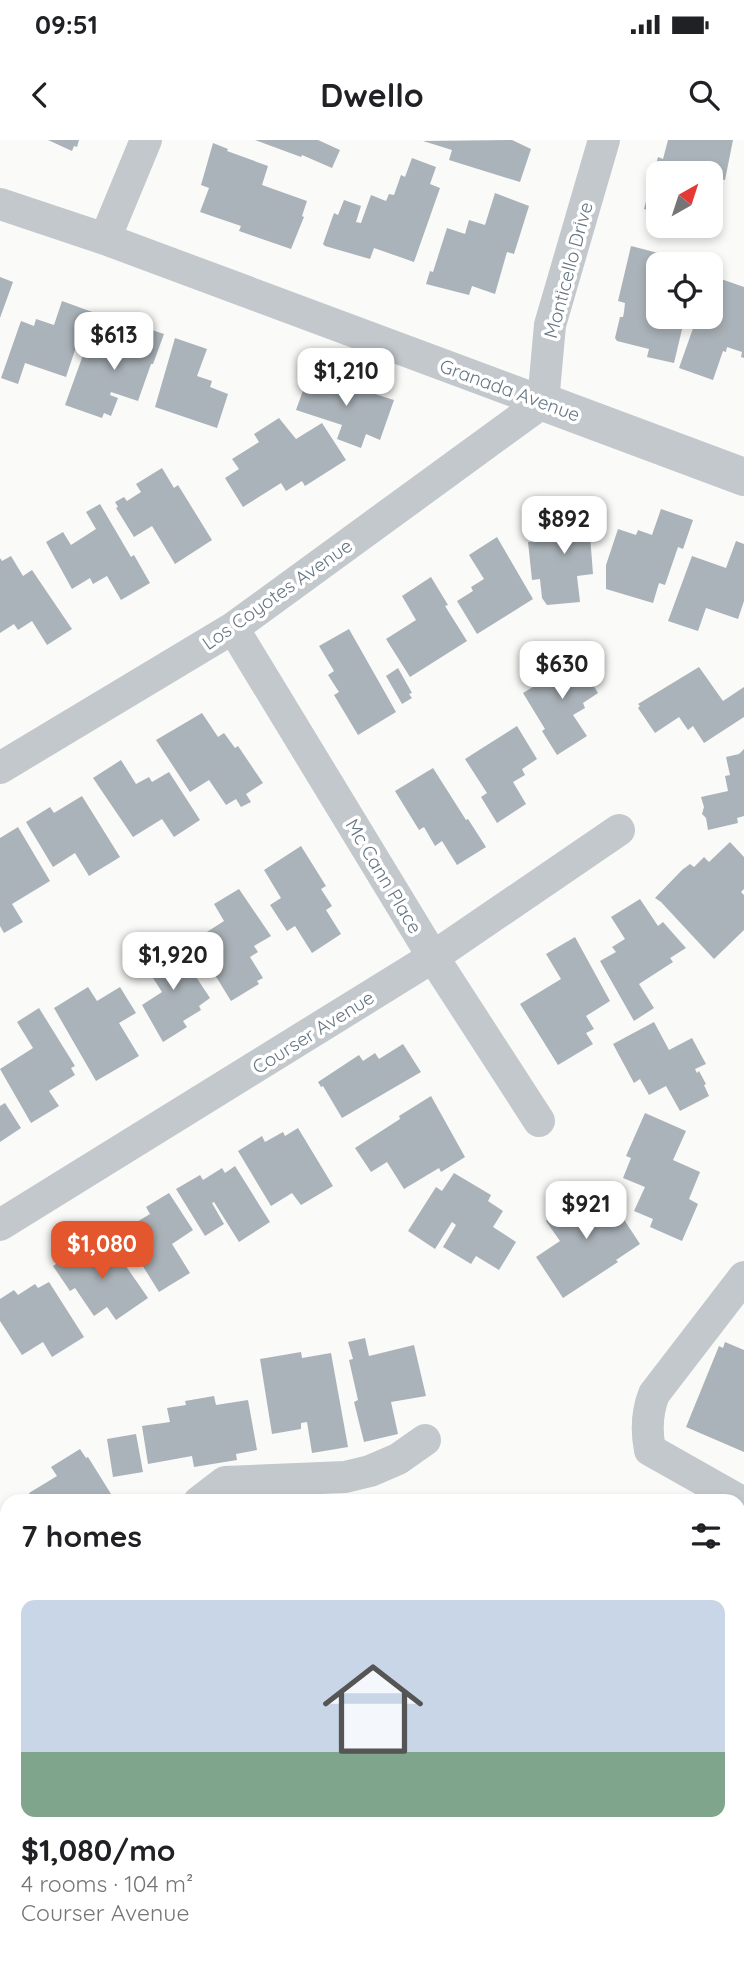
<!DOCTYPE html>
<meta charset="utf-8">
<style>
body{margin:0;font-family:Quicksand,sans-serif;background:#f6f6f6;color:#202124;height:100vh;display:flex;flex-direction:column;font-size:26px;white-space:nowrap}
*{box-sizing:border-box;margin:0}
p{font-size:23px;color:#757577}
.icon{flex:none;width:38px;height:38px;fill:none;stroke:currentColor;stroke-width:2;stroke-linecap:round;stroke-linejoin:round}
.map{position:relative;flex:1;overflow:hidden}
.sheet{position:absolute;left:0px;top:1354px;width:746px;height:471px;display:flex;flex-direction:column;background:#fff;border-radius:21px 21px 0 0;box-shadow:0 4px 10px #0003}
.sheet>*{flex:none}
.needle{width:46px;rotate:39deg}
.controls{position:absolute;left:646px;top:21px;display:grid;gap:14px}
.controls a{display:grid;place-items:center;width:77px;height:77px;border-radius:14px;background:#fff;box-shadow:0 4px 10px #0003;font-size:35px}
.price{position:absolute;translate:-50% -60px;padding:0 16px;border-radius:14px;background:#fff;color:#222;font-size:23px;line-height:46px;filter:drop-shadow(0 2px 4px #0008)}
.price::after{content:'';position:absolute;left:50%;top:42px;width:21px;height:16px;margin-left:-10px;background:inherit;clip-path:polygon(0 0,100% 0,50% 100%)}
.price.on{background:#e4572e;color:#fff}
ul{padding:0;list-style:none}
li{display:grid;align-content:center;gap:14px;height:371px;padding:0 21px}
li span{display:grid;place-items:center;height:217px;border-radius:14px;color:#555}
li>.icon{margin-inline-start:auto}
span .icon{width:126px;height:126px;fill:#fffc;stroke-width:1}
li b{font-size:30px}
h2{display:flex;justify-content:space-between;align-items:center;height:84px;padding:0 21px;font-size:30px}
.status{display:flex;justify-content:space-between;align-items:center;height:49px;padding:0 35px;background:#fff;direction:ltr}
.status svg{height:19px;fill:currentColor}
header{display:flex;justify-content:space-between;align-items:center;height:91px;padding:0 21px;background:#fff;font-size:32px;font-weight:700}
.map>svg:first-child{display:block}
.building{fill:#aab3b9}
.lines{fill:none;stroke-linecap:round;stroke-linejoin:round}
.minor{stroke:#c3c8cc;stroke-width:32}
.tertiary{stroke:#c3c8cc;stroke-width:38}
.labels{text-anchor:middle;stroke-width:7;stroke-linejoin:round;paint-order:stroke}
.street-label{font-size:19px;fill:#657683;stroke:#fff}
</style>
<div class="status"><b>09:51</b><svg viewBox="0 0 49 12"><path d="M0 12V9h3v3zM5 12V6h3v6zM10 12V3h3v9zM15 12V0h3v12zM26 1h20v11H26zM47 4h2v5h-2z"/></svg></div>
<header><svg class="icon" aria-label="back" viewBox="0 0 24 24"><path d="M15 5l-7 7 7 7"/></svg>Dwello<svg class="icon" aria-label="search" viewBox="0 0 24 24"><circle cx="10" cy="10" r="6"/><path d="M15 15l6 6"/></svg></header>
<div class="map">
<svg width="744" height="1824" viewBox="0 0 744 1824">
<rect width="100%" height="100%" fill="#fafaf8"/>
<path class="building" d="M 48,0 L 79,0 L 77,7 L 74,6 L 72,11 Z
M 255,0 L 318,0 L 340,10 L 332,28 L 302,15 L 301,17 Z
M 512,0 L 531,9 L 520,42 L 449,20 L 452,10 L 423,1 Z
M 668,0 L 733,0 L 725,40 L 710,37 L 710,33 L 658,33 L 658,73 L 644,69 L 658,17 L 663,19 Z
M 213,3 L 228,9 L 227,11 L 268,26 L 262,45 L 307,61 L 302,76 L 304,77 L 291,109 L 239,91 L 241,86 L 200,72 L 209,48 L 201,45 Z
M 412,18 L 436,27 L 430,44 L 440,48 L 414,122 L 374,108 L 370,119 L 325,106 L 323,104 L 334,73 L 338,75 L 344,60 L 361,66 L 356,82 L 361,83 L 371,55 L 386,61 L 389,54 L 394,55 L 401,35 L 405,37 Z
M 495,53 L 529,66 L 514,114 L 507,112 L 495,154 L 472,146 L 469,155 L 426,144 L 430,131 L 433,132 L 447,88 L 465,94 L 469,80 L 485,85 Z
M 631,106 L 666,115 L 664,124 L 658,124 L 658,177 L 687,177 L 684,181 L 674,223 L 647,217 L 649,209 L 617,201 L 615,198 L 620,177 L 623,177 L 624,172 L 625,163 L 618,161 Z
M 0,137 L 13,142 L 0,178 Z
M 721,139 L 744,147 L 744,218 L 741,217 L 742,212 L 727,207 L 726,212 L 723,211 L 713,240 L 679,228 L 697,177 L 710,177 L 710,167 Z
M 62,161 L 95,173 L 85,200 L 79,198 L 66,237 L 25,223 L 18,244 L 1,238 L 21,181 L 34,186 L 36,179 L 54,185 Z
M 131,183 L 164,194 L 153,224 L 151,224 L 138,261 L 111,252 L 110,255 L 118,258 L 111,276 L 104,273 L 102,278 L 65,265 L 87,204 L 106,210 L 108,205 L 122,210 Z
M 175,198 L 207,209 L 197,236 L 212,241 L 210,247 L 228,254 L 217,288 L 155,267 Z
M 310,231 L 363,248 L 362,250 L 394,260 L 380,300 L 366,294 L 361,308 L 337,299 L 342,285 L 296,270 Z
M 279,278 L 296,299 L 322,283 L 346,320 L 305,346 L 302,341 L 286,351 L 281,343 L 243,367 L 225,338 L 239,329 L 232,319 L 259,302 L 254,294 Z
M 162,328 L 174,348 L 178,345 L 212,400 L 175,424 L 152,386 L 134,397 L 116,368 L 118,367 L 115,362 L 124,357 L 127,361 L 141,352 L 136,344 Z
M 100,364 L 131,417 L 134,415 L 150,443 L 121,460 L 107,436 L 93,444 L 90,438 L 72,449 L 46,402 L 63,392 L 71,405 L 96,389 L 86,372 Z
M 592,364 L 595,394 L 590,395 L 593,434 L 577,436 L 580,462 L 547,465 L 542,458 L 540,439 L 532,440 L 528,402 L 546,400 L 546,395 L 561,393 L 558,368 Z
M 661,369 L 693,380 L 683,409 L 678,407 L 665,445 L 659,443 L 653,463 L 606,449 L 606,425 L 618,389 L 636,395 L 638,390 L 652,395 Z
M 497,397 L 533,459 L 477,494 L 457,461 L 473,451 L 471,447 L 484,439 L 469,415 Z
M 736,401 L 744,404 L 744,461 L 738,479 L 706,468 L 698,491 L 668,481 L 692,416 L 726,428 Z
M 11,416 L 23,436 L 32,430 L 72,489 L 47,505 L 32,481 L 18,490 L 14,484 L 0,493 L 0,418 L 2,421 Z
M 431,437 L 448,465 L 445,466 L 467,501 L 410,537 L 386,499 L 416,480 L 402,456 Z
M 349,489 L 396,572 L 358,595 L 334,555 L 339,552 L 328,535 L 334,531 L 319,506 Z
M 566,507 L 574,521 L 577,519 L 598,553 L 583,563 L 585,568 L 573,575 L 587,596 L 557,615 L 542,591 L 545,589 L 523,553 L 557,532 L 548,517 Z
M 699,527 L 723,561 L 744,547 L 744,577 L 704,603 L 693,586 L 688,590 L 679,577 L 655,593 L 638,568 L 640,566 L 638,564 Z
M 398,528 L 412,553 L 409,554 L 412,558 L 402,564 L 386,536 Z
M 202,573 L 218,597 L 224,593 L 235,608 L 238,606 L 263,643 L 246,654 L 251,662 L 241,667 L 236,659 L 226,665 L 209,640 L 190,652 L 156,600 Z
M 517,586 L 537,619 L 522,629 L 525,635 L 513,642 L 526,664 L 497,683 L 481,657 L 487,653 L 465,619 Z
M 744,609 L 744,676 L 737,678 L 738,683 L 708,690 L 706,678 L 702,674 L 704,667 L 701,657 L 728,651 L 725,636 L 730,635 L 726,617 L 739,614 Z
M 121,620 L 136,644 L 149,637 L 152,642 L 169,632 L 200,680 L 174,697 L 162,679 L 133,697 L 93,638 Z
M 433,628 L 466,680 L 468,679 L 486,707 L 457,725 L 442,701 L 435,706 L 424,687 L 419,690 L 395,651 Z
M 82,656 L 120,717 L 89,736 L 75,713 L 53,727 L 26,682 L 50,667 L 54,673 Z
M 18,687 L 50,741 L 12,764 L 23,782 L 4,793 L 0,786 L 0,698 Z
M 730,702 L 744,717 L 744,749 L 741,752 L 744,755 L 744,790 L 714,819 L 661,762 L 655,758 L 682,730 L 690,724 L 694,727 L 704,717 L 709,722 Z
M 301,706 L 326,746 L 321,749 L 332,766 L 326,770 L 341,794 L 312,813 L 295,786 L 287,791 L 270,765 L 281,758 L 264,730 Z
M 239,749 L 271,796 L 254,806 L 258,812 L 250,817 L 263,838 L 257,841 L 259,844 L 231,861 L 215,835 L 218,833 L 196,799 L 224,781 L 214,764 Z
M 640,759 L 658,786 L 663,782 L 686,808 L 670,818 L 673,822 L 639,844 L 654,868 L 634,881 L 600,821 L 616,812 L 612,807 L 625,799 L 611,777 Z
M 575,797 L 610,861 L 586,876 L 594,889 L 586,893 L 593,904 L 558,925 L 520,864 L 561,839 L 546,814 Z
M 173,802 L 210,858 L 199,866 L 201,870 L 183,881 L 187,887 L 163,902 L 142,865 L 162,852 L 142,821 L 144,820 L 142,816 L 151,811 L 154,815 Z
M 88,847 L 97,861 L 120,847 L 136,873 L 119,883 L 139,916 L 96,941 L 54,868 Z
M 39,868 L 75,926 L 71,928 L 75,935 L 49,951 L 59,966 L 31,983 L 0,929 L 33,908 L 17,882 Z
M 654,882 L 669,910 L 692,898 L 706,924 L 695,929 L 697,933 L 699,931 L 706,944 L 704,945 L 709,956 L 680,971 L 666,946 L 649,955 L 640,939 L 634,943 L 613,904 Z
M 403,904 L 421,932 L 342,978 L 323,946 L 321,947 L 318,942 L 359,915 L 363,921 L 375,913 L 379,919 Z
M 431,956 L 465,1017 L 441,1032 L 439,1028 L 404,1049 L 387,1022 L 371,1032 L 355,1008 L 400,979 L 399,976 Z
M 5,963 L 21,988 L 0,1002 L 0,966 Z
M 645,973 L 686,991 L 673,1020 L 700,1032 L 689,1059 L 698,1064 L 682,1101 L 650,1087 L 653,1079 L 634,1071 L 645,1047 L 623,1038 L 631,1018 L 626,1016 Z
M 298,988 L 333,1046 L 301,1065 L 292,1053 L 271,1066 L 238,1011 L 262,996 L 265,1002 L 283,992 L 285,996 Z
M 235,1026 L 270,1082 L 239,1102 L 214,1062 L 212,1063 L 224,1084 L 205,1096 L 176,1049 L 200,1035 L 203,1040 L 222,1028 L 225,1033 Z
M 454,1033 L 491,1055 L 488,1061 L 503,1071 L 493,1087 L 516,1102 L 499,1130 L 476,1116 L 471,1124 L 443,1107 L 456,1085 L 452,1082 L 435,1109 L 408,1091 L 436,1047 L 442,1051 Z
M 600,1043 L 640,1104 L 616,1120 L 618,1122 L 563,1158 L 536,1117 L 560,1101 L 546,1081 L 571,1065 L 568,1062 Z
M 169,1053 L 193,1090 L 172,1104 L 190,1133 L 159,1152 L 124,1096 L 135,1089 L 132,1085 L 150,1074 L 146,1067 Z
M 110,1103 L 148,1158 L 116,1180 L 107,1167 L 94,1176 L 75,1148 L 70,1151 L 53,1126 L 76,1111 L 80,1118 L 98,1105 L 101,1110 Z
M 49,1142 L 84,1197 L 52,1217 L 43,1202 L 22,1215 L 0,1181 L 0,1159 L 14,1150 L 18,1155 L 35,1144 L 38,1148 Z
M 365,1198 L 369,1216 L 414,1205 L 426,1256 L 391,1262 L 398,1294 L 364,1302 L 354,1262 L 358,1260 L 349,1220 L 353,1219 L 348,1202 Z
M 725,1202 L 744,1210 L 744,1312 L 686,1287 L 719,1206 L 723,1208 Z
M 301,1212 L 302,1218 L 331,1213 L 348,1307 L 312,1313 L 307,1282 L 301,1283 L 301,1289 L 272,1294 L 260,1219 Z
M 214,1256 L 216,1265 L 248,1260 L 257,1310 L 236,1314 L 237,1320 L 194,1327 L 192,1316 L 148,1324 L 142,1286 L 170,1282 L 167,1268 L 186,1265 L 185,1261 Z
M 136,1294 L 143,1332 L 113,1337 L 107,1299 Z
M 80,1309 L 86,1318 L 88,1317 L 116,1362 L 34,1362 L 29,1353 L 57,1336 L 51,1327 Z
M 7,1398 L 7,1479 L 0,1468 L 0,1403 Z
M 738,1453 L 744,1455 L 744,1507 L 738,1504 Z
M 7,1649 L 7,1772 L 0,1760 L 0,1653 Z
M 738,1738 L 744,1744 L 744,1824 L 725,1824 L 720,1818 L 738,1818 Z
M 114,1818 L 152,1818 L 150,1824 L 112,1824 Z
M 286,1818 L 322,1818 L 320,1824 L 300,1824 Z
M 508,1818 L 598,1818 L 596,1822 L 602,1824 L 505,1824 Z"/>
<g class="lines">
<path class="minor" d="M 0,64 L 105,99 L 543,262
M 105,99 L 146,0
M 543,262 L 550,185 L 604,0
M 233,488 L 433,817 L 539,981
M 0,628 L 233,488 L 543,262
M 0,1085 L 433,817 L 619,690
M 744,1137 L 654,1254 C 647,1272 646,1290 650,1310 L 744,1363
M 199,1362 L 225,1342 L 345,1337 L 370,1331 L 398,1319 L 425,1300
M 0,1584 L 7,1580
M 438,1824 L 440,1818"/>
<path class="tertiary" d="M 543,262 L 744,337"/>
</g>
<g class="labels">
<g class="street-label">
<text transform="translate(568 130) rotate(-75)" y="7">Monticello Drive</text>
<text transform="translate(510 250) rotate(20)" y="7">Granada Avenue</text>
<text transform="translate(277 454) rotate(-35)" y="7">Los Coyotes Avenue</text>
<text transform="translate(384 736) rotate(59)" y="7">Mc Cann Place</text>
<text transform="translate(313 892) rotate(-32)" y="7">Courser Avenue</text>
</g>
</g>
</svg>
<div class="controls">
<a><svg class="needle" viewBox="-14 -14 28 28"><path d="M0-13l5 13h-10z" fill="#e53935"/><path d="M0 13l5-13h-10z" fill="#757577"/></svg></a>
<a><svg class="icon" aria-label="locate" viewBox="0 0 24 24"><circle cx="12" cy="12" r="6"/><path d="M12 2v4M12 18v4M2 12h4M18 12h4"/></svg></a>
</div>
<b class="price" style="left:114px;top:232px">$613</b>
<b class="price" style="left:346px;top:268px">$1,210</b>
<b class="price" style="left:564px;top:416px">$892</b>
<b class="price" style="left:562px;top:561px">$630</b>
<b class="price" style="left:173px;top:852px">$1,920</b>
<b class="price" style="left:586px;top:1101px">$921</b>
<b class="price on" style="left:102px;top:1141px">$1,080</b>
<section class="sheet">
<h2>7 homes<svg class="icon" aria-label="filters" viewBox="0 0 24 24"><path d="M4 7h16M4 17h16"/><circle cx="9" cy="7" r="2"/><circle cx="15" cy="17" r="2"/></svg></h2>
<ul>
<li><span style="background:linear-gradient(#c9d6e8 70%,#7fa58c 0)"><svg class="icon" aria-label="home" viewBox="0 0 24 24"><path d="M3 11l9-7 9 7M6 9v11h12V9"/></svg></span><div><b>$1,080/mo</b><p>4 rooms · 104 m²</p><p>Courser Avenue</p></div></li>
</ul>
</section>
</div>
